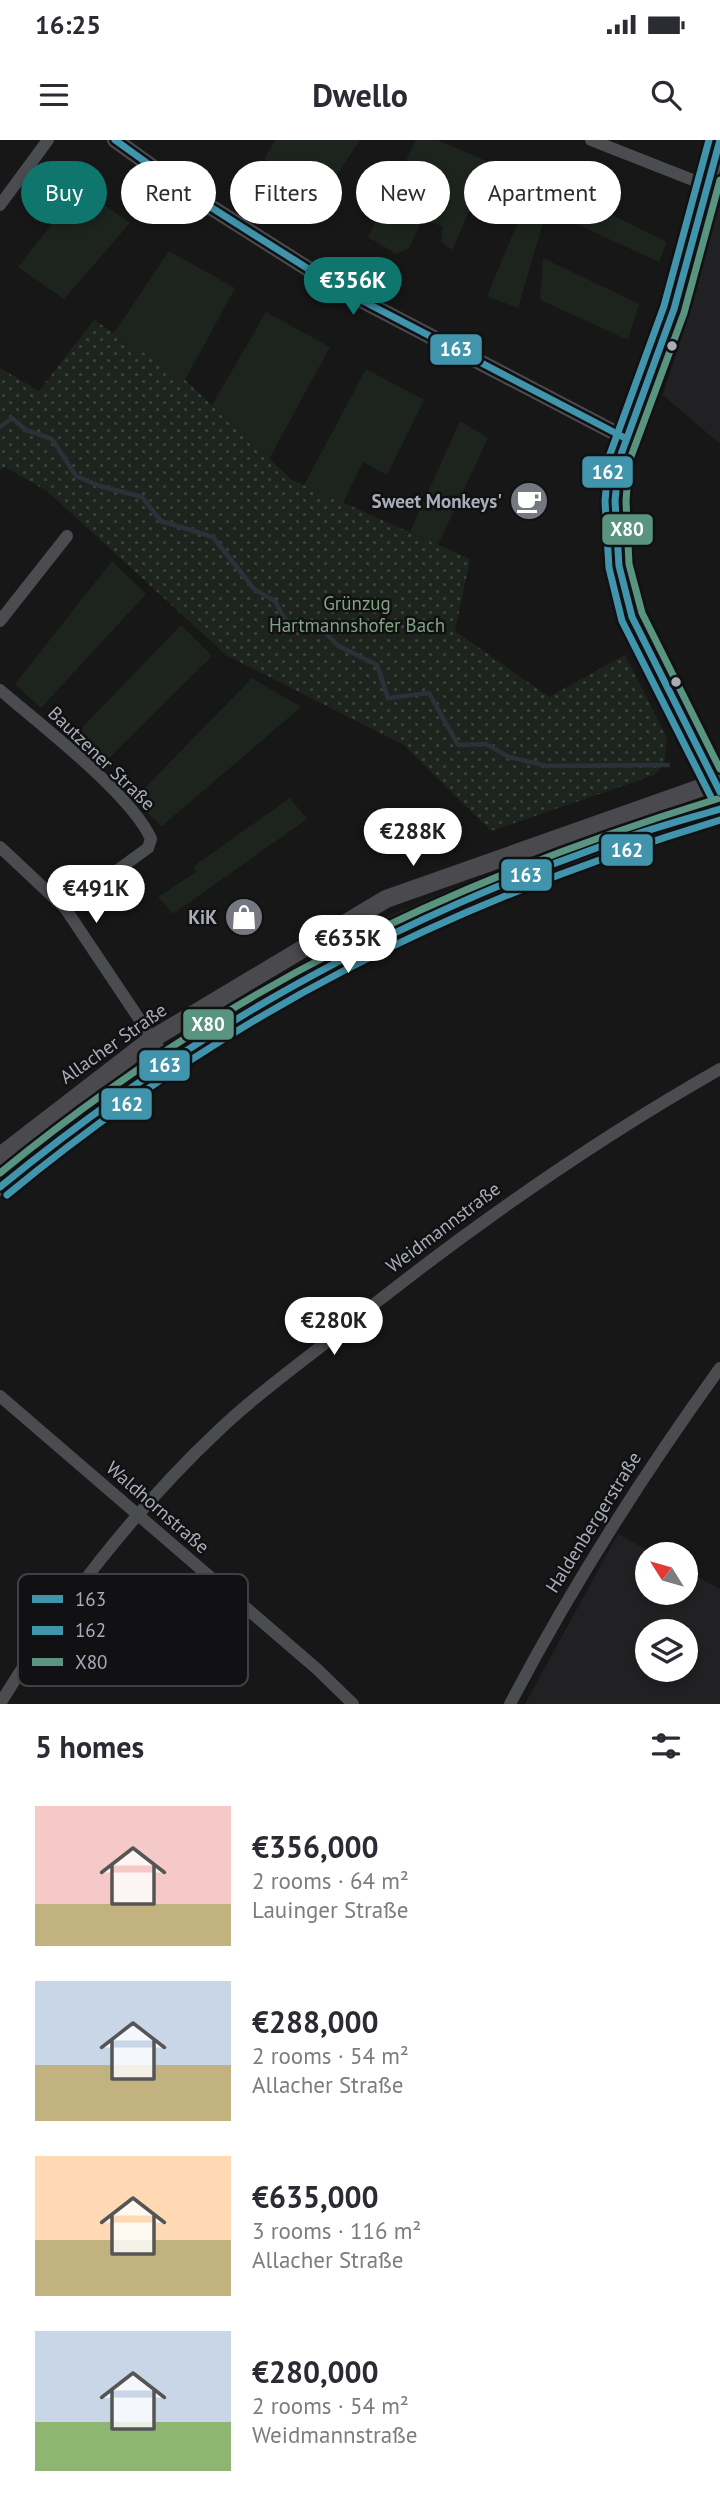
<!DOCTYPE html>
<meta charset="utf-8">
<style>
body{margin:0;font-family:"PT Sans",sans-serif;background:#f7f7f7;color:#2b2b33;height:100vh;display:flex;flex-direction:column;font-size:26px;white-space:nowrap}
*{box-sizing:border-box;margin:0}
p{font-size:23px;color:#7c7c81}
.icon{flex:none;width:38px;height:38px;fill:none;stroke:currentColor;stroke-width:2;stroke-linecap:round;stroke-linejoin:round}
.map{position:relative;height:1564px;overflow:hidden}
.drawer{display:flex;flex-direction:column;background:#fff;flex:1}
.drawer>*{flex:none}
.guide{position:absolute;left:21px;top:21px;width:679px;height:63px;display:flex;gap:14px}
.needle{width:46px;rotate:307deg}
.controls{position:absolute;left:635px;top:1402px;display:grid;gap:14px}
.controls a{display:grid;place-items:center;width:63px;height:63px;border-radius:50%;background:#fff;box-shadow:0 4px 10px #0003;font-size:35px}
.price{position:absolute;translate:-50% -60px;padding:0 16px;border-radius:24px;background:#fff;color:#222;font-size:23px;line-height:46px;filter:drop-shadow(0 2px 4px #0008)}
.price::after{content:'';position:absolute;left:50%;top:42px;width:21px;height:16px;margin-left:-10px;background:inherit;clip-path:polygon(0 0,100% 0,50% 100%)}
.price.on{background:#0f766e;color:#fff}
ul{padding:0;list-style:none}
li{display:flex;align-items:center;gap:21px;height:175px;padding:0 35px}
li span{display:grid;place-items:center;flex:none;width:196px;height:140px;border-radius:0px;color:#555}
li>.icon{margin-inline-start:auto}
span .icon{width:84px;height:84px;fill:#fffc;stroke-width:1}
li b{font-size:30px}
h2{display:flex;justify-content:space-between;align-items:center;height:84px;padding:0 35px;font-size:30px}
.pill{padding:0 24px;border-radius:32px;background:#fff;box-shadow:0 4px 10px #0003;font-size:24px;line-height:63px}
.pill.on{background:#0f766e;color:#fff}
.status{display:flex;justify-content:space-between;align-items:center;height:49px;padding:0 35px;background:#fff;direction:ltr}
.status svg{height:19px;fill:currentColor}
header{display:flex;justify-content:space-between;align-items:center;height:91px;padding:0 35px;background:#fff;font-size:32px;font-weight:600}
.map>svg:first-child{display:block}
.built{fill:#212123;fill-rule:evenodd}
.grass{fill:#1d241e}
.park{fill:url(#park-dots)}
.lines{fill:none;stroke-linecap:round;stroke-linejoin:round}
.stream{stroke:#2a3239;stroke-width:4.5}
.minor{stroke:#4b4c50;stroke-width:12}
.tertiary{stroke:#4b4c50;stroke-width:16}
.secondary{stroke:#4a4a4e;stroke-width:18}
.bus-1-casing{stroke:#111113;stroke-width:12}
.bus-2-casing{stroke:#111113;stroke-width:12}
.bus-3-casing{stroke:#111113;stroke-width:12}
.bus-1{stroke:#4094ac;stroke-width:7}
.bus-2{stroke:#4094ac;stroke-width:7}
.bus-3{stroke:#589480;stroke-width:7}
.bus-dot{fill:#a8adb8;stroke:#111113;stroke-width:2.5}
.labels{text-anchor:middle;stroke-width:5;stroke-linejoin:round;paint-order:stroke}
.poi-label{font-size:19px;font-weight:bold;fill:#a8adb8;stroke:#111113;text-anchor:end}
.park-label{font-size:19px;fill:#7fa381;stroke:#111113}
.street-label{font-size:19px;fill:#a8adb8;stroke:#111113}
.key{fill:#111113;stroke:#3e4045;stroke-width:2}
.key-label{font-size:19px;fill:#a8adb8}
.line-badge{stroke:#111113;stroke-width:2.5}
.badge-label{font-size:19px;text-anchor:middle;font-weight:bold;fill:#fff}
</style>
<div class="status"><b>16:25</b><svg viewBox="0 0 49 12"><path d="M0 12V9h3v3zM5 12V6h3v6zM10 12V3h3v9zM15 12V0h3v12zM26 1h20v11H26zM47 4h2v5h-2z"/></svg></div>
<header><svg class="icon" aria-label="menu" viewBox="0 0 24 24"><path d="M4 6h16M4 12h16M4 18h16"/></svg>Dwello<svg class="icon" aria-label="search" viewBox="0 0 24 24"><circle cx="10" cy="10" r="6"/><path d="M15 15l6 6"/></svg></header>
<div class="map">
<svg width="720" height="1564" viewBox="0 0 720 1564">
<defs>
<pattern id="park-dots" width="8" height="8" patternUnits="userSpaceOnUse" patternTransform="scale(1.75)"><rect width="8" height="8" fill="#1d241e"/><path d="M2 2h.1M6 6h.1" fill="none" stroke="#3b413d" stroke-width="1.8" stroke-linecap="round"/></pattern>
</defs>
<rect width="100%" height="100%" fill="#171717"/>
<path class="built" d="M 720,67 L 720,304 L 663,255 L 692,164 L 716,68 Z
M 618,1394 L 655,1414 L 648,1414 L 648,1452 L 686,1452 L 686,1431 L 720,1449 L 720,1564 L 525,1564 ZM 686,1491 L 686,1530 L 648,1530 L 648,1491 Z"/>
<path class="grass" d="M 275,0 L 360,0 L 324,54 L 264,19 Z
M 416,0 L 437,0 L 491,23 L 452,110 L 441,102 L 443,86 L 422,80 L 409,108 L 396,114 L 368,97 Z
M 537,37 L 546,42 L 531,79 L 543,83 L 518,168 L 487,156 Z
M 80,48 L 130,83 L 64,159 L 18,127 Z
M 571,55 L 667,102 L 659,122 L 561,77 Z
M 169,111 L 235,148 L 185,240 L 114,193 Z
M 543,118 L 639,164 L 628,200 L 540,160 Z
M 266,172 L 330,207 L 269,319 L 212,265 Z
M 366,229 L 424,260 L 387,335 L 363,322 L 343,363 L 304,345 Z
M 460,281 L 488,298 L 438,405 L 410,392 Z
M 112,421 L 146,454 L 41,568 L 15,544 Z
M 181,485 L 212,516 L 103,624 L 72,598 Z
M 252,538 L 301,567 L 162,686 L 133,660 Z
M 290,658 L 307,679 L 173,774 L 158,757 L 196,732 L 194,726 Z
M 695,662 L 697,666 L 544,718 L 529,729 L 202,892 L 197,884 C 261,847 324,806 392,775 C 490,730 593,697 695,662 Z
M 145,919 L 147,920 L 43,999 L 34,1015 L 21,1022 L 29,1007 L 41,996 Z"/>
<path class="park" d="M 94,180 L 185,240 L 292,340 L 470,419 L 455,491 L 549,557 L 625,515 L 667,598 L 664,624 L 654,635 L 491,691 L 404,605 L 226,515 L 47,351 L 5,327 L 0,330 L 0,228 L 39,251 Z"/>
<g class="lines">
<path class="stream" d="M 0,287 L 12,278 L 26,290 L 52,299 L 76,336 L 100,346 L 142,357 L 161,381 L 213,397 L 254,449 L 275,461 L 284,478 L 296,488 L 319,485 L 337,505 L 377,525 L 388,558 L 429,553 L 458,605 L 486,604 L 509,617 L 547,626 L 668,625"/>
<path class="minor" d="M 591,0 L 708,46
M 0,65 L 48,0
M 0,481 L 67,396
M 0,550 C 39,583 132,655 151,699 L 148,708 L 65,768
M 0,707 L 65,768 L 166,919
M 0,1256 L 317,1529 L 353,1564
M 0,1564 C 56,1470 138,1366 218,1291 C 253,1257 294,1228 333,1197 C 455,1098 583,1007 720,929
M 510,1564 C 572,1446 642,1336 720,1228"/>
<path class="tertiary" d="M 115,0 L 190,54 L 340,149 L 625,298
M 720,0 L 674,169 L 619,320 L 615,361 L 619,426 L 632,477 L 720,652"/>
<path class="secondary" d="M 0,1016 L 152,899 L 386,759 L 720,641
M 0,1047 C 172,898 371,791 584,712 C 628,695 675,683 720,669"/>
<defs>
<path id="bus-1" d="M 115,0 L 190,54 L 340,149 L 625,298
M 720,0 L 674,169 L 619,320 L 615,361 L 619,426 L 632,477 L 720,652
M 0,1047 C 182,898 378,786 599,707 C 639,692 680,681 720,669"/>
<path id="bus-2" d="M 709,0 L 664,166 L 609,317 L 605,361 L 609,428 L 622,481 L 711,657
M 7,1055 C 227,874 447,763 720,680"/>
<path id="bus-3" d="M 720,40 L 684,173 L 629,322 L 626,361 L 629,424 L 642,473 L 720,629
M 0,1033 C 221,852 445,742 717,659"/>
</defs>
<use href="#bus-1" class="bus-1-casing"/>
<use href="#bus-2" class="bus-2-casing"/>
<use href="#bus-3" class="bus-3-casing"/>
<use href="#bus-1" class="bus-1"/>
<use href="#bus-2" class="bus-2"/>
<use href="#bus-3" class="bus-3"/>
</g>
<defs>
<symbol id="cafe-disc" viewBox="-11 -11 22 22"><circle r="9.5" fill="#757880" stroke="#111113"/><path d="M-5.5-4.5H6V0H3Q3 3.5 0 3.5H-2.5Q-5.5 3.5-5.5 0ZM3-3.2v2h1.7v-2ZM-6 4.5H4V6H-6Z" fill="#fff"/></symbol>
<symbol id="shop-disc" viewBox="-11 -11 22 22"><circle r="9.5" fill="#757880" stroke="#111113"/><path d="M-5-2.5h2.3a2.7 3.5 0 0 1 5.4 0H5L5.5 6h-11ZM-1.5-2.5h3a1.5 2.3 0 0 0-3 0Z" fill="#fff"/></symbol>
</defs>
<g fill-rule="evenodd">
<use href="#cafe-disc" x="507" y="339" width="44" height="44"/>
<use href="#shop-disc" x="222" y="755" width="44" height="44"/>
</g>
<g class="bus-dot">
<circle cx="672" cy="206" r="6"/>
<circle cx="676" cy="542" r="6"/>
</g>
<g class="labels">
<g class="poi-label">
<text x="502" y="368">Sweet Monkeys'</text>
<text x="217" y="784">KiK</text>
</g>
<g class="park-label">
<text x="357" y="470">Grünzug<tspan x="357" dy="22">Hartmannshofer Bach</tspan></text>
</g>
<g class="street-label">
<text transform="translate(102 618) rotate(44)" y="7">Bautzener Straße</text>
<text transform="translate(113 903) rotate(-35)" y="7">Allacher Straße</text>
<text transform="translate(443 1087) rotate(-37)" y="7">Weidmannstraße</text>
<text transform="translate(158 1367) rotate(41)" y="7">Waldhornstraße</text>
<text transform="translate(593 1382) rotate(-58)" y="7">Haldenbergerstraße</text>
</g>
</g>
<rect x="18" y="1434" width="230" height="112" rx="10" class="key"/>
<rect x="32" y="1455" width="31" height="8" fill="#4094ac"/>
<rect x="32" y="1486" width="31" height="9" fill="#4094ac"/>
<rect x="32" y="1518" width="31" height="8" fill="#589480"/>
<g class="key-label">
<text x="75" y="1466">163</text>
<text x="75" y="1497">162</text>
<text x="75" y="1529">X80</text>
</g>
<g class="line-badge">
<rect x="429" y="193" width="54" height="33" rx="7" fill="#4094ac"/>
<rect x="581" y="315" width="53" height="34" rx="7" fill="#4094ac"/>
<rect x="601" y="373" width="53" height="33" rx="7" fill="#589480"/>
<rect x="600" y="693" width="54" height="34" rx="7" fill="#4094ac"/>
<rect x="500" y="718" width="53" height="34" rx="7" fill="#4094ac"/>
<rect x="182" y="868" width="53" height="33" rx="7" fill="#589480"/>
<rect x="138" y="909" width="53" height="33" rx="7" fill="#4094ac"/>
<rect x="100" y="947" width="53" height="34" rx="7" fill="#4094ac"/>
</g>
<g class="badge-label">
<text x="456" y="216">163</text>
<text x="608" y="339">162</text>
<text x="627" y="396">X80</text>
<text x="627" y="717">162</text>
<text x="526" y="742">163</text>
<text x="208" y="891">X80</text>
<text x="165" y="932">163</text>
<text x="127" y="971">162</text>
</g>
</svg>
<div class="controls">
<a><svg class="needle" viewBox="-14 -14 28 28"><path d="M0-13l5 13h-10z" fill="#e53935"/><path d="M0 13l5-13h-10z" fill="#7c7c81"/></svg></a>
<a><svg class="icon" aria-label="layers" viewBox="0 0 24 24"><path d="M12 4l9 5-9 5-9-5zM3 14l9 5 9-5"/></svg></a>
</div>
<b class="price on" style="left:353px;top:177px">€356K</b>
<b class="price" style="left:413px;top:728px">€288K</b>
<b class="price" style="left:96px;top:785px">€491K</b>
<b class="price" style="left:348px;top:835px">€635K</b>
<b class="price" style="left:334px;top:1217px">€280K</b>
<div class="guide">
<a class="pill on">Buy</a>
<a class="pill">Rent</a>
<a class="pill">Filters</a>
<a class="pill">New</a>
<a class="pill">Apartment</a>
</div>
</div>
<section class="drawer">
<h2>5 homes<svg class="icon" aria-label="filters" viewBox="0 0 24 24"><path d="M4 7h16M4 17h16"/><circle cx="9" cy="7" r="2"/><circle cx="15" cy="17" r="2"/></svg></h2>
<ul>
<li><span style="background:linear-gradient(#f6c9c9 70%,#c2b280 0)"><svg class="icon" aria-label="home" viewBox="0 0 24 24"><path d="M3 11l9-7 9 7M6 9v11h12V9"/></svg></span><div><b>€356,000</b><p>2 rooms · 64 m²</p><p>Lauinger Straße</p></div></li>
<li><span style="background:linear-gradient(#c9d6e8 60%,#c2b280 0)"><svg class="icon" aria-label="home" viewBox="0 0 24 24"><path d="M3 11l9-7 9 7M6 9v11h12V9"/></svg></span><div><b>€288,000</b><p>2 rooms · 54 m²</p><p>Allacher Straße</p></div></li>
<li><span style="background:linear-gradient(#ffd9b3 60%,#c2b280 0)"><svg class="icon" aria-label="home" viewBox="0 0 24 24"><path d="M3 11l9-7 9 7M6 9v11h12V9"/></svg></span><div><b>€635,000</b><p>3 rooms · 116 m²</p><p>Allacher Straße</p></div></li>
<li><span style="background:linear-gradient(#c9d6e8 65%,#8fb573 0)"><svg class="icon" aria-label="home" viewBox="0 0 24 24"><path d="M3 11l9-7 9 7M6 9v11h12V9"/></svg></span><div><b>€280,000</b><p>2 rooms · 54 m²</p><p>Weidmannstraße</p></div></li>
</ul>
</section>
